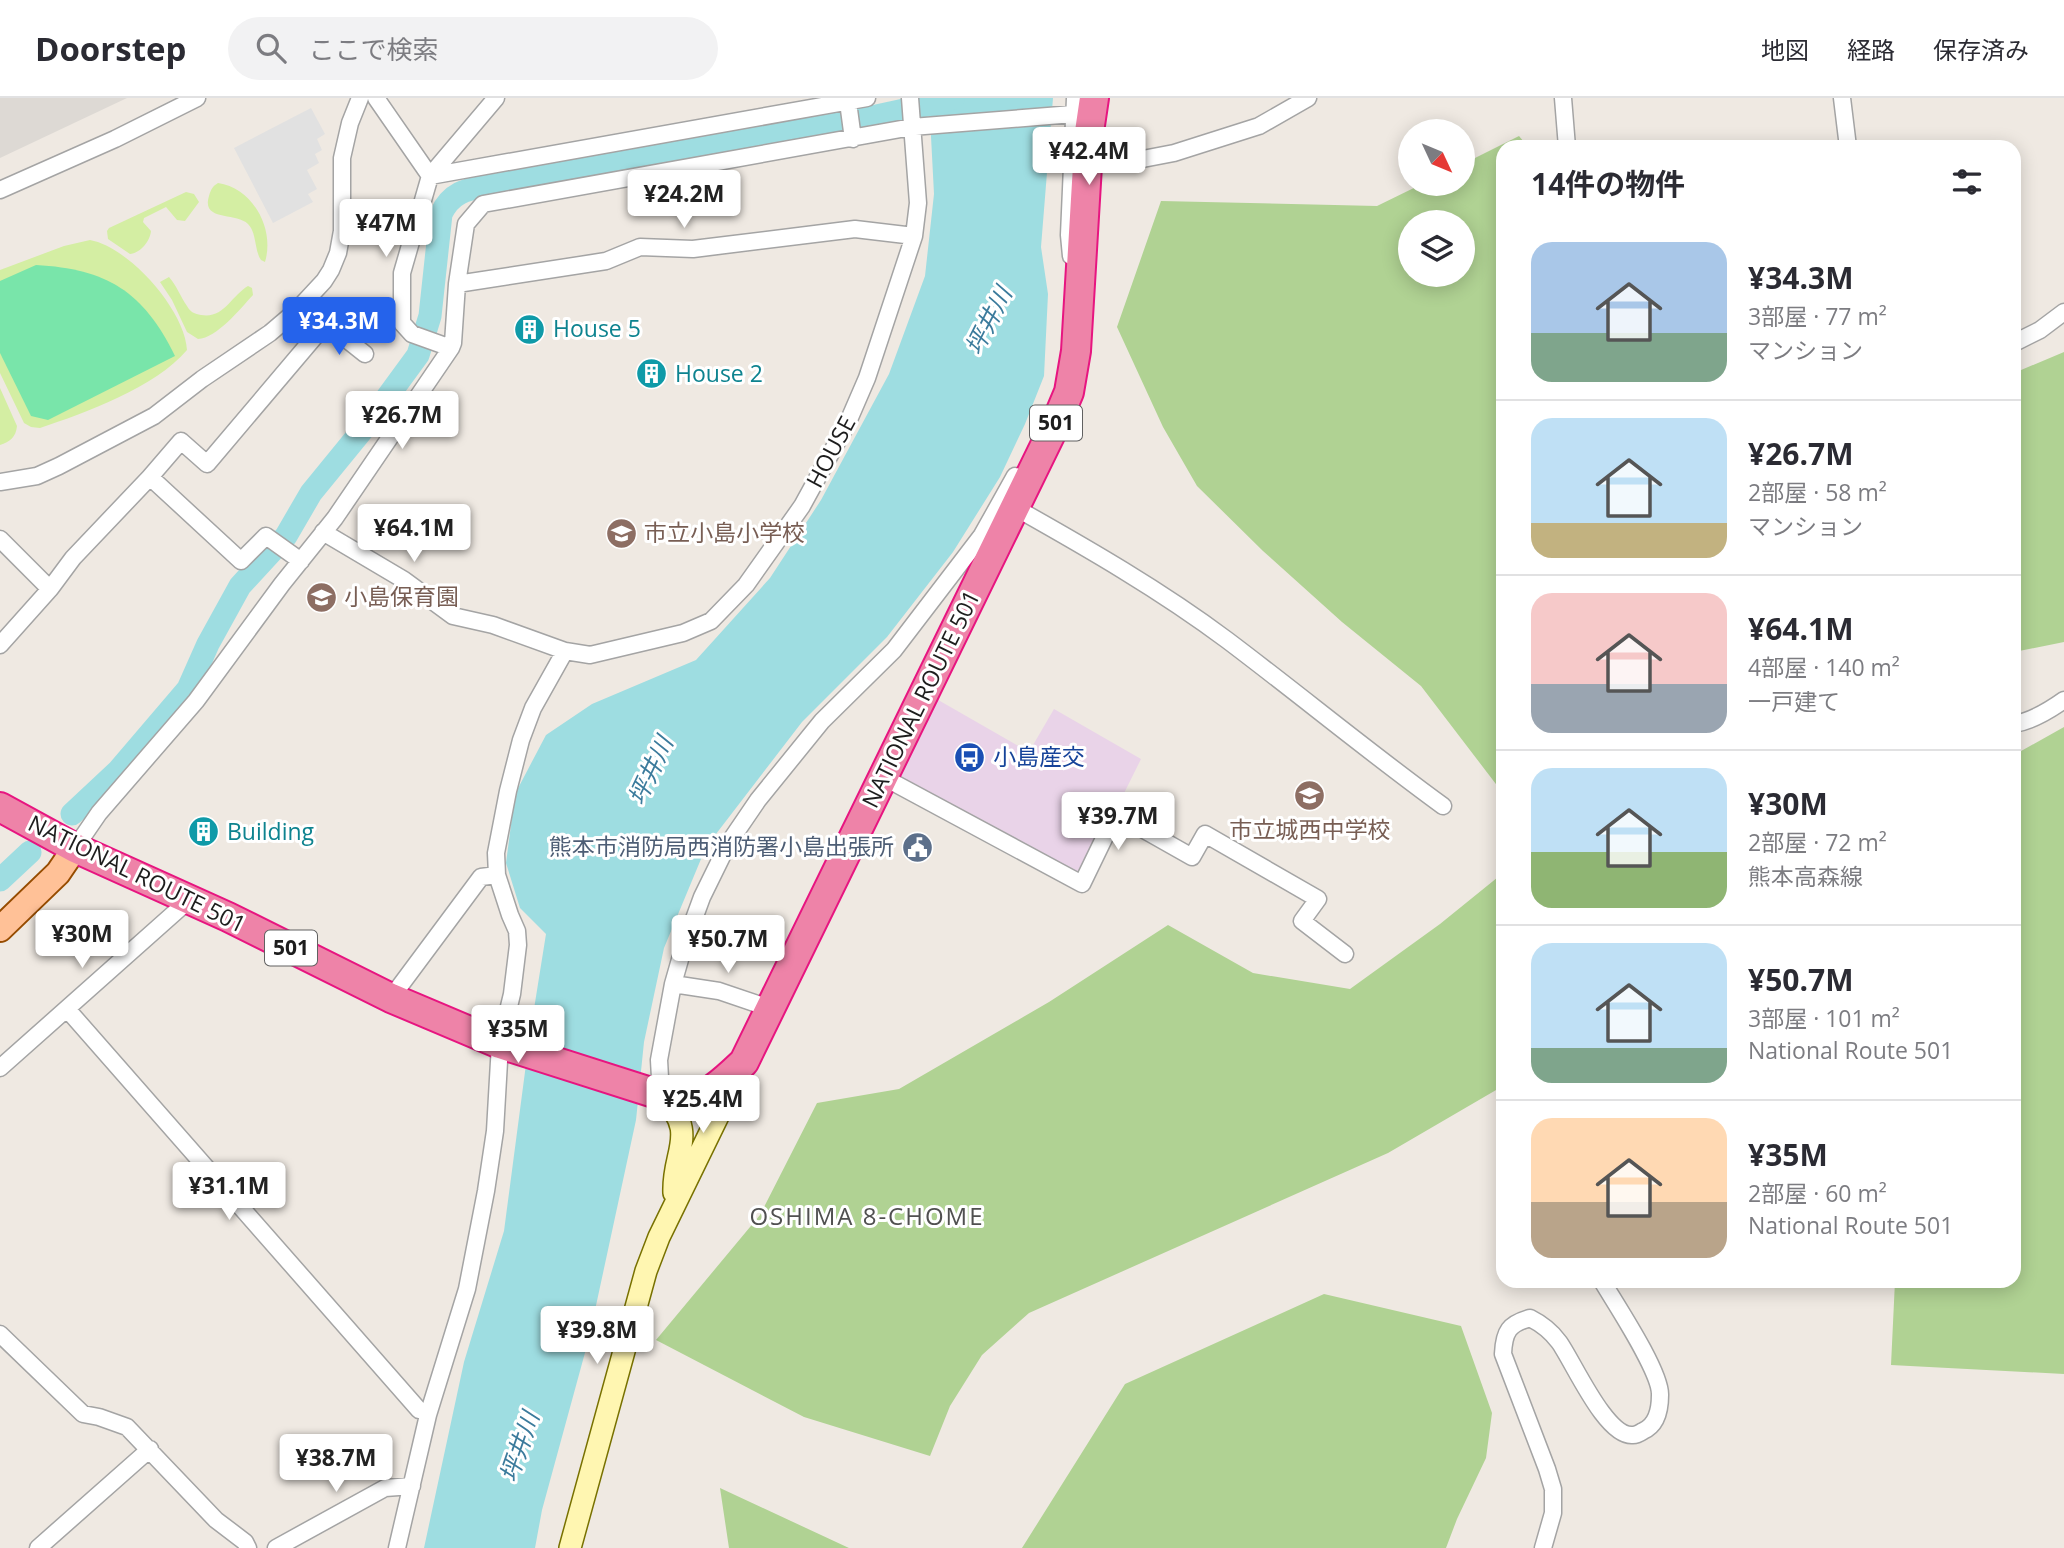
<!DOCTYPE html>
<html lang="ja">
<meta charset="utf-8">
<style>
body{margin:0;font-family:"Open Sans","Noto Sans JP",sans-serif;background:#f2f2f3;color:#2b2b33;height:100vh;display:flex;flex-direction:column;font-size:26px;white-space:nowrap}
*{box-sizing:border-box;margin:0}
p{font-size:23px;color:#7c7c81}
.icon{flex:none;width:38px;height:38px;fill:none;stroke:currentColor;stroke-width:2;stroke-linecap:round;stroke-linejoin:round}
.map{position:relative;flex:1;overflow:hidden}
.side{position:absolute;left:1496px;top:42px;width:525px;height:1148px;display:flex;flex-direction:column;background:#fff;border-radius:21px;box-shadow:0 4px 18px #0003}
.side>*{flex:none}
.needle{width:46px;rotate:134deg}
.tools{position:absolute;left:1398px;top:21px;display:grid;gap:14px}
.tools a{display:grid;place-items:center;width:77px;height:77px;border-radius:50%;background:#fff;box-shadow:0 4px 18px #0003;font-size:35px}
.price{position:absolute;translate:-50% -60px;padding:0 16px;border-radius:7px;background:#fff;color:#222;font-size:23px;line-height:46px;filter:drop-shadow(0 2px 4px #0008)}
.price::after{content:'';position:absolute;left:50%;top:42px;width:21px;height:16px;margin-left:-10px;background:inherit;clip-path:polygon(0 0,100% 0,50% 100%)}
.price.on{background:#2563eb;color:#fff}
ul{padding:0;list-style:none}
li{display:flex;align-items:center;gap:21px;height:175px;padding:0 35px}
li+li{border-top:2px solid #e1e1e2}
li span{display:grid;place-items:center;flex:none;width:196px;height:140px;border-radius:21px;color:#555}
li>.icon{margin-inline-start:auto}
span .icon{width:84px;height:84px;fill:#fffc;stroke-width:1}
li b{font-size:30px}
h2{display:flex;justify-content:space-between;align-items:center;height:84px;padding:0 35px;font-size:30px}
header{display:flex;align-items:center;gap:42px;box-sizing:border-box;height:98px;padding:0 35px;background:#fff;border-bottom:2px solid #e1e1e2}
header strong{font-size:33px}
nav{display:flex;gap:38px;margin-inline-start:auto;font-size:24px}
.search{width:490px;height:63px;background:#f2f2f3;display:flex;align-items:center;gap:18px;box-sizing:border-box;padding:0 24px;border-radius:38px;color:#7c7c81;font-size:26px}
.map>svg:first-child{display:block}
.industrial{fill:#e9d3e8}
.airport{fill:#ddd9d4}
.grass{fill:#d4eea3}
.forest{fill:#b0d293;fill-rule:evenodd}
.pitch{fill:#79e5aa}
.parking{fill:#e1e1e1}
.water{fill:#9edde1}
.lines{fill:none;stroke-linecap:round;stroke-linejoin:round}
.river{stroke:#9edde1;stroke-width:23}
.street-casing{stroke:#a4a4a4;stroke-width:19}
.secondary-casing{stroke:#787100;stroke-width:24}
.primary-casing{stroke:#964c00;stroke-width:28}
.highway-casing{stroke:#e71580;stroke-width:32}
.street{stroke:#fff;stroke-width:16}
.secondary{stroke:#fff6b1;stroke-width:21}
.primary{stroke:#ffc197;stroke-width:24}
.highway{stroke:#ee83a8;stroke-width:28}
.labels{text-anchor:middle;stroke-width:6;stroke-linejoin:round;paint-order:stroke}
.shield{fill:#fff;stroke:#616161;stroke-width:2}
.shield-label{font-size:21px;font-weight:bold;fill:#1d1d1d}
.culture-label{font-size:23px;fill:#0d838f;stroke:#fff;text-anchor:start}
.street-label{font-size:23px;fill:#1d1d1d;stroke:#fff}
.education-label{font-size:23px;fill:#785e54;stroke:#fff;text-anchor:start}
.transit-label{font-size:23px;fill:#164399;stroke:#fff;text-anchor:start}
.service-label{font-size:23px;fill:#4e5e75;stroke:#fff;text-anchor:end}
.water-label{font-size:24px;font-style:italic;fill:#3b7b9c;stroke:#fff}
.neighbourhood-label{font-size:24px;letter-spacing:2px;fill:#505050;stroke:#fff}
</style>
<header>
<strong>Doorstep</strong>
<div class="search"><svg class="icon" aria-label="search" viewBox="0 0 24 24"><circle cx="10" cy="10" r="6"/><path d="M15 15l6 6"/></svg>ここで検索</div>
<nav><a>地図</a><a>経路</a><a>保存済み</a></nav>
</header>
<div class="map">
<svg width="2064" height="1450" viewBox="0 0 2064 1450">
<rect width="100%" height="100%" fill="#efe9e2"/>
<path class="industrial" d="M 933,599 L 1029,654 L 1054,611 L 1141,661 L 1081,782 L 892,678 Z"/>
<path class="airport" d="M 0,0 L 127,0 L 0,60 Z"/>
<path class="grass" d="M 218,85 C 253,90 275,131 265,164 L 261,162 C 254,152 257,135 248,126 C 236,114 201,124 209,98 C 211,91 213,88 218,85 Z
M 186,94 L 194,96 L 199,104 L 185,123 L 177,122 L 166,109 L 144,120 L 143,124 L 151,133 C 150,144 140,155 130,156 L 108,141 L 107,133 L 109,130 Z
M 90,142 C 129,149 185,212 187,252 C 156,289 85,315 40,330 L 31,329 L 24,325 L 0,275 L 0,172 L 64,148 Z
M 169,179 C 177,188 180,198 187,208 C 190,214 195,216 201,217 C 224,221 231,198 248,188 L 252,190 L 253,197 C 240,211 217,240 198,241 L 187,234 L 172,202 L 160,184 Z
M 0,290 L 17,328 C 16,339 10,344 0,347 Z"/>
<path class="forest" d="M 1519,38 L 1528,49 L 1503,49 L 1503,700 L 1502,694 L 1421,588 L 1342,524 L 1263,453 L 1197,388 L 1163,329 L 1117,229 L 1161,103 L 1377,108 L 1422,86 L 1463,86 L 1463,66 ZM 1463,124 L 1463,177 L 1410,177 L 1410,124 Z
M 2064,254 L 2064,544 L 2014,554 L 2014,275 Z
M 2064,629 L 2064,1276 L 1891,1267 L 1895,1183 L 2014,1183 L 2014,657 Z
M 1503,775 L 1503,988 L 1388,1055 L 1029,1215 L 982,1257 L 950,1308 L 930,1358 L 804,1319 L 656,1242 L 760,1117 L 817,1005 L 899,991 L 1049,904 L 1168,827 L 1253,875 L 1350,891 L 1440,826 Z
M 1324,1196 L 1461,1228 L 1492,1315 L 1486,1360 L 1457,1421 L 1446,1450 L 1022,1450 L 1125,1286 Z
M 720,1390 L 849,1450 L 729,1450 Z"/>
<path class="pitch" d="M 36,167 C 107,171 143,193 175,258 L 48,322 L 31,318 L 0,255 L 0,183 Z"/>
<path class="parking" d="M 311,10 L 325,36 L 317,41 L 322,52 L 315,56 L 319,65 L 307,72 L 317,91 L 308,96 L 313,104 L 273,125 L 234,50 Z"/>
<path class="water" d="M 929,0 L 1053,0 L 1041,149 L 1048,196 L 1044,278 L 1025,326 L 1000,379 L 953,454 L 887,539 L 802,624 L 706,749 L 664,850 L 644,944 L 636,1022 L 589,1240 L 542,1412 L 535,1450 L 424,1450 L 464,1264 L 504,1133 L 530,936 L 546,836 L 520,810 L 506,765 L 515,696 L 546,637 L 592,606 L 696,562 L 770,480 L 821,402 L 889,276 L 925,178 L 934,96 Z"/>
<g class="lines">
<path class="river" d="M 72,716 L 118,673 L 188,591 L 208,546 L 240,488 L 286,438 L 311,395 L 369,324 L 418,257 L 430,218 L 441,116 C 453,90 473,91 498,85 L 817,26 L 872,19 L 941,4 L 953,0
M 0,782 L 30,754"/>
<defs>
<path id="street" d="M 376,0 L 430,78
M 1563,0 L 1567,49
M 1842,0 L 1848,49
M 848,4 L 853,41
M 1089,51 L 1118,53 L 1127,64 L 1174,55 L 1259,28 L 1308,0
M 430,78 L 867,0
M 0,92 L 115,41 L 197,0
M 1071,158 L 1069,137 L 1075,0
M 457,186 L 606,163 L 640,149 L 693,151 L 855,131 L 914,138
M 317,236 L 331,229 L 365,256
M 2014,245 L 2040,232 L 2064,214
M 451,250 L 412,236 L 402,225 L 402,175 L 430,78 L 496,0
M 150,379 L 181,343 L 207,366 L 317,236 L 303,206
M 0,384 L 37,378 L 59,368 L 154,318 L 202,281 L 270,235 L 297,212 L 324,183 L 331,172 L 338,155 L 342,133 L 342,60 L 350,25 L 360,0
M 1014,409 C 1087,450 1160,492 1227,542 C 1300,597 1370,655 1443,708
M 323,434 L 404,482 L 453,518 L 493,527 L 565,553 L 590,557 L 683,535 L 711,523 L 746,487 L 802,408 L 848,324 L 867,280 L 914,138 L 918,105 L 910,0
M 0,441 L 50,491
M 0,547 L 50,491 L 73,460 L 150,379 L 241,463 L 266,438 L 301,463
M 2014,626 C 2032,623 2050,612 2064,602
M 883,679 L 1082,786 L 1112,724 L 1123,720 L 1192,759 L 1205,736 L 1318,801 L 1302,823 L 1345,856
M 75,750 L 99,715 L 196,603 L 282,486 L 335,420 L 451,250 L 453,245 L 457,186 L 466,126 L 483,106 L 912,29 L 1073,16
M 673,886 L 719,893 L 772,911
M 391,900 L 481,779 L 497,777
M 67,911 L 419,1312
M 0,970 L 189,802
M 661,998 L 659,962 L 673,886 L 683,851 L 702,799 L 728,746 L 758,702 L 822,623 L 894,552 L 982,437 L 1015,378
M 0,1236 L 83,1316 L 99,1319 L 127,1329 L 216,1422 L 245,1444 L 248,1450
M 38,1450 L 150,1351
M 276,1450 L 385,1390 L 412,1388
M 397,1450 L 428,1317 L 467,1191 L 486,1093 L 495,1033 L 500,946 L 512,896 L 518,847 L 517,833 L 510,817 L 497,777 L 496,755 L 508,693 L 521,642 L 533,610 L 565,553
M 1543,1450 L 1553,1415 L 1553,1391 L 1547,1371 L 1503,1256 C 1504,1233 1509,1226 1530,1220 C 1542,1226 1551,1233 1559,1244 C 1573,1263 1606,1340 1633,1337 C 1637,1337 1640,1335 1643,1333 C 1657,1327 1660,1311 1660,1297 C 1661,1274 1615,1205 1602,1183"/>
<path id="secondary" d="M 661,998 C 700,1035 672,1053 674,1095
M 570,1450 L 646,1173 L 659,1139 L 740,973"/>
<path id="primary" d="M 0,831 L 58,775 L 75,750"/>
<path id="highway" d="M 0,709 L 75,750 L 228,819 L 391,900 L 500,946 L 682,1004 C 707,1000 726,981 744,964 L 1056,325 L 1069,294 L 1076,253 L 1089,34 L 1094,0"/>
</defs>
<use href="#street" class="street-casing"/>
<use href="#secondary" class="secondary-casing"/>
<use href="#primary" class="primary-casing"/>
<use href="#highway" class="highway-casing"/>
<use href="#street" class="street"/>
<use href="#secondary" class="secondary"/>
<use href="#primary" class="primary"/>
<use href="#highway" class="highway"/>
</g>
<defs>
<symbol id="building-disc" viewBox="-11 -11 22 22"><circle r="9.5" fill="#0f9aa8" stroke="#fff"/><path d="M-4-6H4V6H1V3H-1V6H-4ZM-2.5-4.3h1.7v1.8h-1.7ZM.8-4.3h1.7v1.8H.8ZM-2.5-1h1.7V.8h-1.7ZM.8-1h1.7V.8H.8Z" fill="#fff"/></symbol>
<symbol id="school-disc" viewBox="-11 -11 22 22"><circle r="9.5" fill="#8d6e63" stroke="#fff"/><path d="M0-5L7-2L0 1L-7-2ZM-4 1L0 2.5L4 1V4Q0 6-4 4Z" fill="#fff"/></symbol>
<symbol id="bus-disc" viewBox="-11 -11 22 22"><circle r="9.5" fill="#1a4fb4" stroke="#fff"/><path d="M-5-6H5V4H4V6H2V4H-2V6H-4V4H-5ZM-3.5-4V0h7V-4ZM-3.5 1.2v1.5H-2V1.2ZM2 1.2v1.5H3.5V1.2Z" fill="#fff"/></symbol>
<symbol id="civic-disc" viewBox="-11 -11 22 22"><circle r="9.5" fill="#5c6f8a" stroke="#fff"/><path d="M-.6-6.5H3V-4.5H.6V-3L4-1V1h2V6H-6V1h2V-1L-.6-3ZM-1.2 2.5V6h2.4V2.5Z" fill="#fff"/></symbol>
</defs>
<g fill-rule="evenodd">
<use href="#building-disc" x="512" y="214" width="35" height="35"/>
<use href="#building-disc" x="634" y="258" width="35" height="35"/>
<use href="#school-disc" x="604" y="418" width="35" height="35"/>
<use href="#school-disc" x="304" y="482" width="35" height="35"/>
<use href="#bus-disc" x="952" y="642" width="35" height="35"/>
<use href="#school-disc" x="1292" y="680" width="35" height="35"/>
<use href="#building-disc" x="186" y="716" width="35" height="35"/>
<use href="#civic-disc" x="900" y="732" width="35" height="35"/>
</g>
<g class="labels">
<g class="shield">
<rect x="1030" y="307.5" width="52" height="35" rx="5"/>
<rect x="265" y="832.5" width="52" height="35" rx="5"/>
</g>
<g class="shield-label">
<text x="1056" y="332">501</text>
<text x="291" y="857">501</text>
</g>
<g class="culture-label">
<text x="553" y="239">House 5</text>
<text x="675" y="284">House 2</text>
<text x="227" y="742">Building</text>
</g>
<g class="street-label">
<text transform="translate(831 354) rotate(-62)" y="8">HOUSE</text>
<text transform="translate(921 601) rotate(-64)" y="8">NATIONAL ROUTE 501</text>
<text transform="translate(137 776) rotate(26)" y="8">NATIONAL ROUTE 501</text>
</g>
<g class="education-label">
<text x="644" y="443">市立小島小学校</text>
<text x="344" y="507">小島保育園</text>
<text x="1310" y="740" text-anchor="middle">市立城西中学校</text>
</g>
<g class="transit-label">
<text x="993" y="667">小島産交</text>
</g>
<g class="service-label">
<text x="894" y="757">熊本市消防局西消防署小島出張所</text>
</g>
<g class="water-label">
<text transform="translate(989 223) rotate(-63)" y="8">坪井川</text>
<text transform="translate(651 673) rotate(-65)" y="8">坪井川</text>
<text transform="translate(520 1349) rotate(-71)" y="8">坪井川</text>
</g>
<g class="neighbourhood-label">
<text x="867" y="1127">OSHIMA 8-CHOME</text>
</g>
</g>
</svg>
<div class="tools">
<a><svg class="needle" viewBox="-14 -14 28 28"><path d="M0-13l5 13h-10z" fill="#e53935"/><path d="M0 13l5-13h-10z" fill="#7c7c81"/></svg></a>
<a><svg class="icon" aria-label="layers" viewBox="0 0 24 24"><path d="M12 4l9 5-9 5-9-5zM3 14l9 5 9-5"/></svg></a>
</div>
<b class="price" style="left:1089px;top:89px">¥42.4M</b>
<b class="price" style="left:684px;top:132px">¥24.2M</b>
<b class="price" style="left:386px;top:161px">¥47M</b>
<b class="price on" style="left:339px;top:259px">¥34.3M</b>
<b class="price" style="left:402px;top:353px">¥26.7M</b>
<b class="price" style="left:414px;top:466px">¥64.1M</b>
<b class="price" style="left:1118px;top:754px">¥39.7M</b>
<b class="price" style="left:82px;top:872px">¥30M</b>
<b class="price" style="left:728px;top:877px">¥50.7M</b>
<b class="price" style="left:518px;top:967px">¥35M</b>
<b class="price" style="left:703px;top:1037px">¥25.4M</b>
<b class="price" style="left:229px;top:1124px">¥31.1M</b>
<b class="price" style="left:597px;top:1268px">¥39.8M</b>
<b class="price" style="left:336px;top:1396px">¥38.7M</b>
<section class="side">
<h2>14件の物件<svg class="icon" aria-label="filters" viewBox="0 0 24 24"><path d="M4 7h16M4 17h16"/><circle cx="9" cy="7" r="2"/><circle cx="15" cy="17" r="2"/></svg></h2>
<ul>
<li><span style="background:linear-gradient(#a9c7e8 65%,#7fa58c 0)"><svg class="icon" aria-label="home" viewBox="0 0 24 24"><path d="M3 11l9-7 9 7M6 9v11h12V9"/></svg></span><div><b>¥34.3M</b><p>3部屋 · 77 m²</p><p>マンション</p></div></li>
<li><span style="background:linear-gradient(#bfe0f5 75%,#c2b280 0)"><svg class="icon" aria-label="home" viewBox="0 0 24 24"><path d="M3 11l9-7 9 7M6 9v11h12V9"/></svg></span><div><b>¥26.7M</b><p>2部屋 · 58 m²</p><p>マンション</p></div></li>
<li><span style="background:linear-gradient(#f6c9c9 65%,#9aa5b1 0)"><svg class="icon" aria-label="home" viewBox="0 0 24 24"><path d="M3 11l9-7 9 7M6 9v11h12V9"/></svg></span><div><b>¥64.1M</b><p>4部屋 · 140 m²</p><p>一戸建て</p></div></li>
<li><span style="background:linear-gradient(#bfe0f5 60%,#8fb573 0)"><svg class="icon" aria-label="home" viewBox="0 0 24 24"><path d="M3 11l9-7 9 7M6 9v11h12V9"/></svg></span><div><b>¥30M</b><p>2部屋 · 72 m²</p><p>熊本高森線</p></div></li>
<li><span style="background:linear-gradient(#bfe0f5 75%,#7fa58c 0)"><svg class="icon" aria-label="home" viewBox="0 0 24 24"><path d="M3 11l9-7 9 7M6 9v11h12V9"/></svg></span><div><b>¥50.7M</b><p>3部屋 · 101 m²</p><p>National Route 501</p></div></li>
<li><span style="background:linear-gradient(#ffd9b3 60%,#b9a48a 0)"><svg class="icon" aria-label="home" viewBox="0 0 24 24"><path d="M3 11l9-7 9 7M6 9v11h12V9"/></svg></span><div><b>¥35M</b><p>2部屋 · 60 m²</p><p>National Route 501</p></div></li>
</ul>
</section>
</div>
